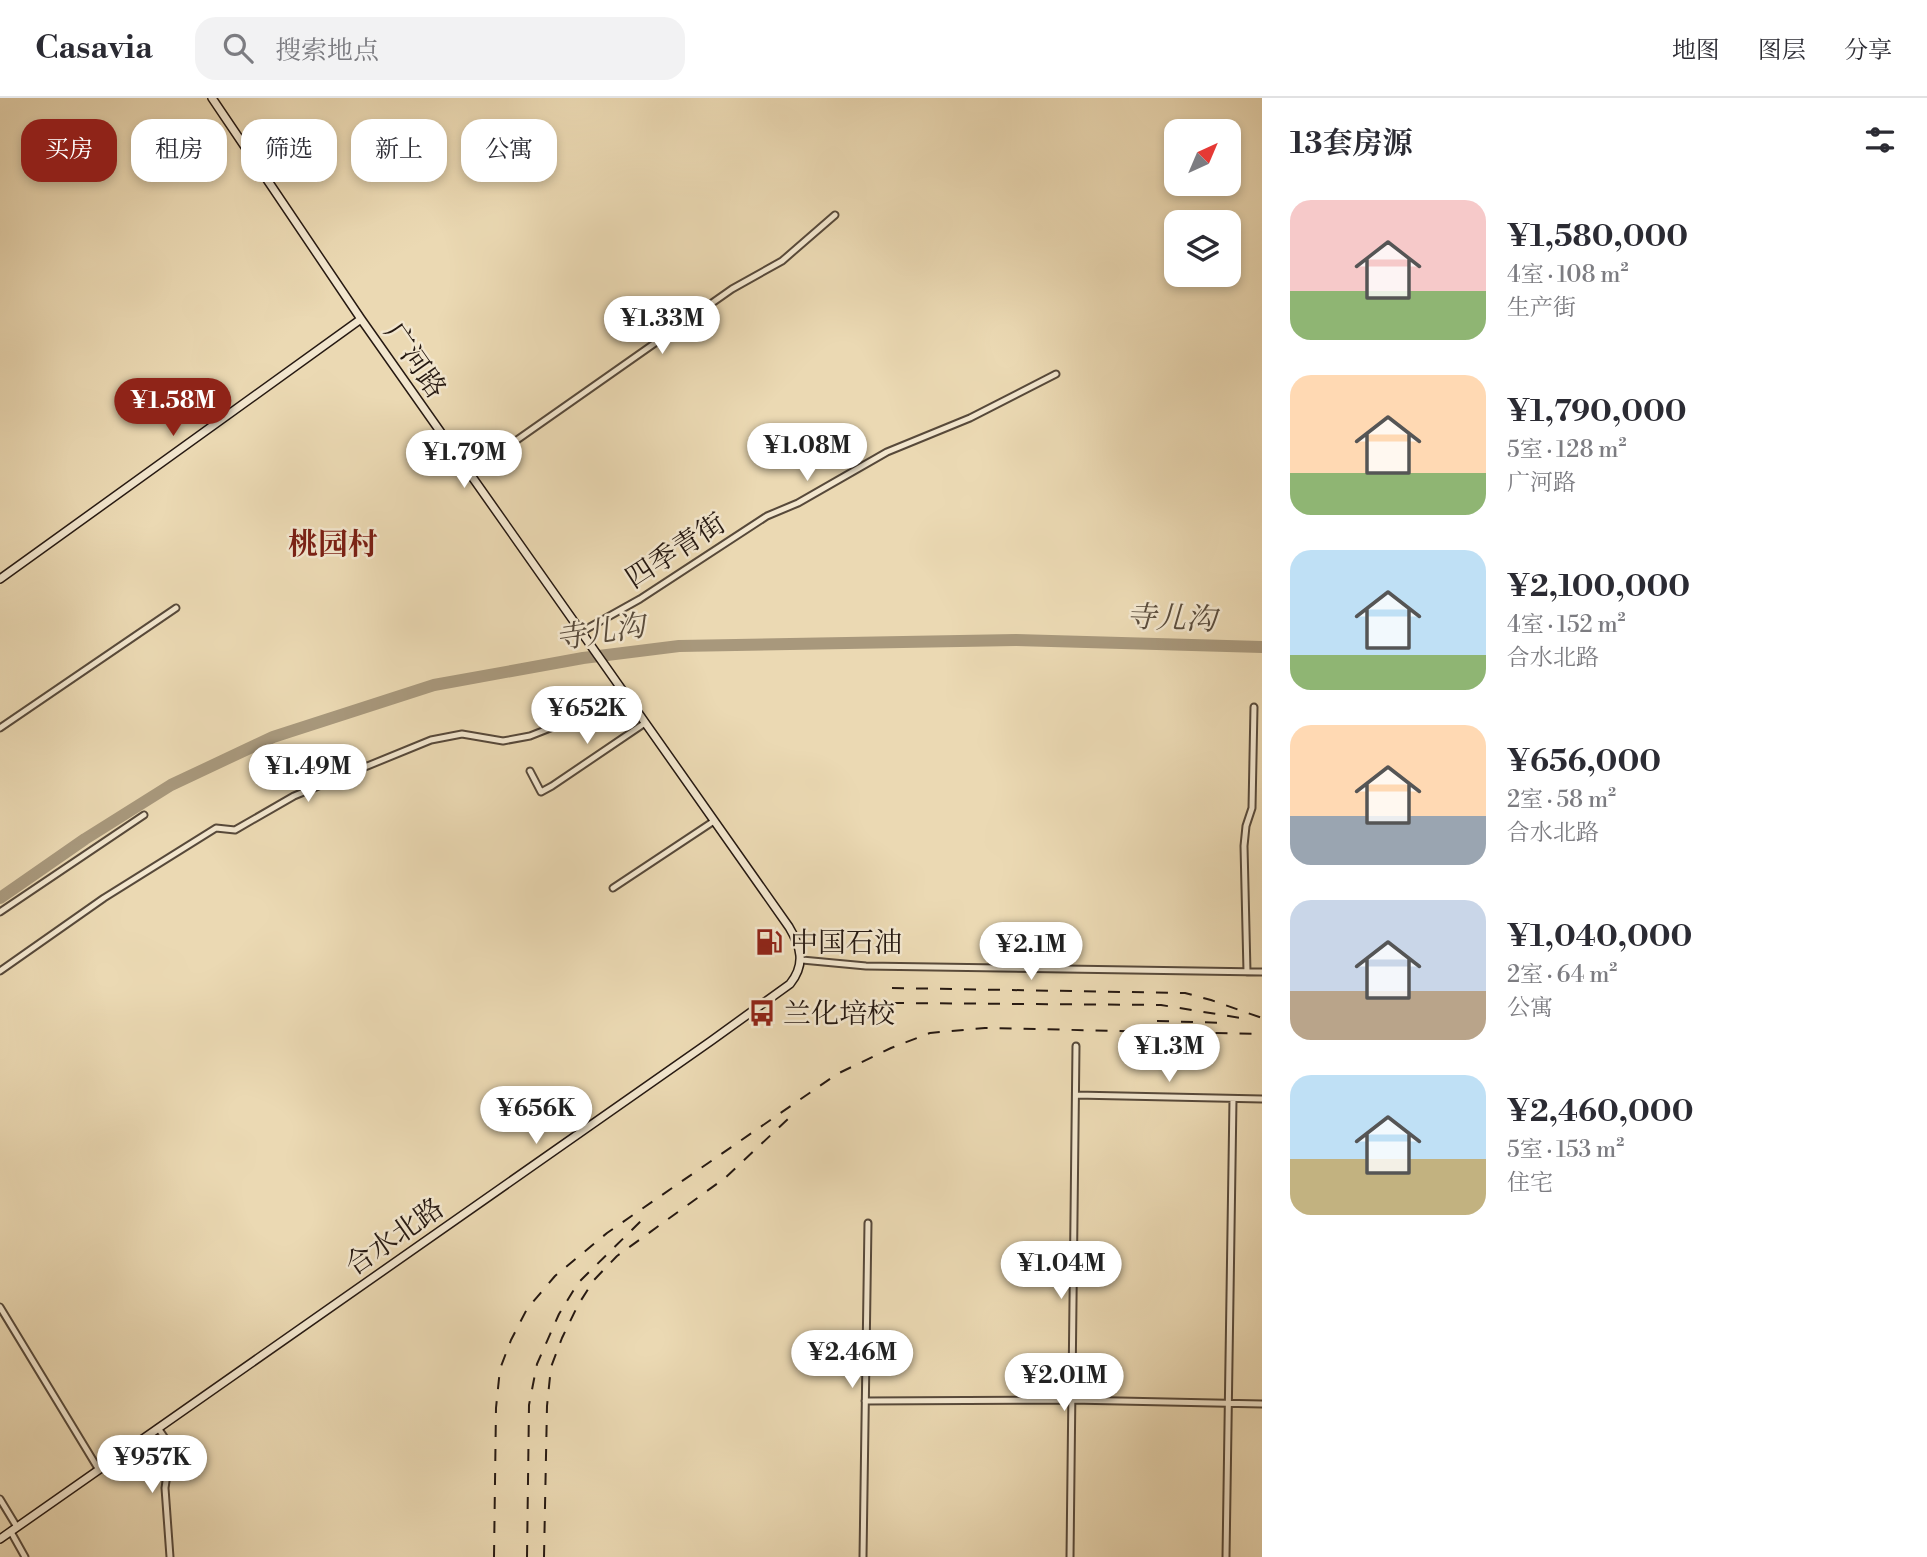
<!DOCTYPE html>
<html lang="zh">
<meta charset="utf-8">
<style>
body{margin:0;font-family:"Libre Bodoni","Noto Serif SC",serif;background:#f2f2f3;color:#2b2b33;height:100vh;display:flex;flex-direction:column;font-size:26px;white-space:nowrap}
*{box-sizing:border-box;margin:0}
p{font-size:23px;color:#7c7c81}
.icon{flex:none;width:38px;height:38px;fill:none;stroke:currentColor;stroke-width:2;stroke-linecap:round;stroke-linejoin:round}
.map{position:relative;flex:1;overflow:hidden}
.drawer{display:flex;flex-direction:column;background:#fff;width:665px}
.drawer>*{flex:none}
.guide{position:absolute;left:21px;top:21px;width:665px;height:63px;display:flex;gap:14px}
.needle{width:46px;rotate:44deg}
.controls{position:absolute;left:1164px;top:21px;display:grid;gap:14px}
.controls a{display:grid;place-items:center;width:77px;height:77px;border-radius:14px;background:#fff;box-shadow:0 4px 10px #0003;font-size:35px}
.price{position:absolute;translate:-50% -60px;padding:0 16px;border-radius:24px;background:#fff;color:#222;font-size:23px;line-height:46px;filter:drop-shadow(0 2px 4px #0008)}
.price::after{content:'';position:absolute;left:50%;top:42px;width:21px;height:16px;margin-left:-10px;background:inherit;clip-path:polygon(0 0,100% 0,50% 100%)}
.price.on{background:#8f2418;color:#fff}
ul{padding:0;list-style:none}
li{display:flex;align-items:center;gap:21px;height:175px;padding:0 28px}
li span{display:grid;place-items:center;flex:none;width:196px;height:140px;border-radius:21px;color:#555}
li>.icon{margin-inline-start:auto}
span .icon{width:84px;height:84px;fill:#fffc;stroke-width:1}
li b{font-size:30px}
h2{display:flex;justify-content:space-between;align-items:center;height:84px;padding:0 28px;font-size:30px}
.tag{padding:0 24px;border-radius:21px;background:#fff;box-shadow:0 4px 10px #0003;font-size:24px;line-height:63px}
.tag.on{background:#8f2418;color:#fff}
header{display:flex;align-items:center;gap:42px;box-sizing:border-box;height:98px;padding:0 35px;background:#fff;border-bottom:2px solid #e1e1e2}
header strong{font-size:33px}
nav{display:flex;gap:38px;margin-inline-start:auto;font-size:24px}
.search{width:490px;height:63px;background:#f2f2f3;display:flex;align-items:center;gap:18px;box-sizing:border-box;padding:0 24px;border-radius:21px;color:#7c7c81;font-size:26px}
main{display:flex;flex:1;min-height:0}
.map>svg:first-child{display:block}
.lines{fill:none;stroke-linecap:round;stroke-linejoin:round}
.river{stroke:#a8987c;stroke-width:12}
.street-casing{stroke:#57493a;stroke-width:9}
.secondary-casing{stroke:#261912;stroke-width:10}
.street{stroke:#f2e6ce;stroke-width:5}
.secondary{stroke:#f2e6ce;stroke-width:7}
.rail{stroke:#261912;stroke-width:2;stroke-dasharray:12 12;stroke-linecap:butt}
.labels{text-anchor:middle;stroke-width:5;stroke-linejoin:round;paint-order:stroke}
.street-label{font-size:28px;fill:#261912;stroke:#f2e6ce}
.poi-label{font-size:28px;fill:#261912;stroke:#f2e6ce;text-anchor:start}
.neighbourhood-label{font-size:30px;font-weight:bold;fill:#7a1f14;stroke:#f2e6ce}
.water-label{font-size:30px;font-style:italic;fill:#5a4c3c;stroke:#f2e6ce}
</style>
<header>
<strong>Casavia</strong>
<div class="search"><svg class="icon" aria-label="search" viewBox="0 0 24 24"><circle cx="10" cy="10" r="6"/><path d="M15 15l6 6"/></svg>搜索地点</div>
<nav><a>地图</a><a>图层</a><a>分享</a></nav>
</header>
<main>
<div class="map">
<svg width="1262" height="1459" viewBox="0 0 1262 1459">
<rect width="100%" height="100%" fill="#ebd9b3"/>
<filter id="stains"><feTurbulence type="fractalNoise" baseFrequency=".00286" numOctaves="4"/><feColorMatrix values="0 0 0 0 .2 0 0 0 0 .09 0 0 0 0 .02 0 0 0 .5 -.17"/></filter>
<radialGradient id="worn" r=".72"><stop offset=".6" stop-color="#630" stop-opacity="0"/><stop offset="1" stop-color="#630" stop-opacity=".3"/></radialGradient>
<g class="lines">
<path class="river" d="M 0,800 L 85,741 L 171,687 L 273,639 L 434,587 L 583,560 L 679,548 L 1016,542 L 1262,549"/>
<defs>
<path id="street" d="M 470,375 L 732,191 L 782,163 L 835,117
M 581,534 L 640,501 L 767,418 L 798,405 L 887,354 L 970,320 L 1056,276
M 0,630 L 176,510
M 530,673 L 541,694 L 552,688 L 645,625
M 613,790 L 714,723
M 0,814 L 144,717
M 802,862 L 866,868 L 1262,874
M 0,873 L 104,800 L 216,730 L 235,732 L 294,698 L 431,642 L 462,636 L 503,643 L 530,638 L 573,621 L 590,618 L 613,624 L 637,614
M 1247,874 L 1244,748 L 1246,728 L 1252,710 L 1254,609
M 1076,997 L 1262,1001
M 0,1209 L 99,1372
M 865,1303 L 1072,1302 L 1262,1306
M 158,1330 L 171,1349 L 165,1390 L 170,1459
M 0,1401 L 17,1429
M 11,1434 L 25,1459
M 863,1459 L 868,1125
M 1070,1459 L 1076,948
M 1226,1459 L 1233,1001"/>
<path id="secondary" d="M 0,481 L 361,221
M 0,1441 L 711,943 L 790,886 C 806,866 801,849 789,829 L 361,221 L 212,0"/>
</defs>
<use href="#street" class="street-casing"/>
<use href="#secondary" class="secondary-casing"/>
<use href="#street" class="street"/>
<use href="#secondary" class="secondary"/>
<path class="rail" d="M 892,890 L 1185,895 L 1211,902 L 1262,920
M 892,905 L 1161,907 L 1241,920
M 1157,923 L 1227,925
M 494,1459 L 496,1310 L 500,1271 L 511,1242 L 527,1211 L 555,1178 L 607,1135 L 837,976 L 891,950 L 930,935 L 985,930 L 1262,936
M 527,1459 L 529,1307 L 537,1266 L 559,1216 L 578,1185 L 647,1117
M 544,1459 L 547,1308 L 551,1269 L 562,1240 L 578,1207 L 594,1182 L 617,1158 L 725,1080 L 789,1020"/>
</g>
<defs>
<symbol id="fuel-bare" viewBox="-9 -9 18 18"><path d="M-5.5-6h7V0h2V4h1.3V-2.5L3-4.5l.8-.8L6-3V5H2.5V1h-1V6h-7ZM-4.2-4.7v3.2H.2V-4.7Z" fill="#8f2418" stroke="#f2e6ce" stroke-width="2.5" paint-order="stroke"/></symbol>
<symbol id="bus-bare" viewBox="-9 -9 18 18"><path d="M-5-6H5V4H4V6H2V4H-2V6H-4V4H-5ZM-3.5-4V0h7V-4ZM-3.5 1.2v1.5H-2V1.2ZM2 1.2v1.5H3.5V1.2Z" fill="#8f2418" stroke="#f2e6ce" stroke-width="2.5" paint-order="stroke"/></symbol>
</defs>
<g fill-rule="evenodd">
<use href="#fuel-bare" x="750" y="825" width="38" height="38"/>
<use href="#bus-bare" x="743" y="896" width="38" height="38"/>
</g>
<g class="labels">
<g class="street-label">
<text transform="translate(416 262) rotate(55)" y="10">广河路</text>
<text transform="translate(675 452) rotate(-33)" y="10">四季青街</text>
<text transform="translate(394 1138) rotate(-35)" y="10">合水北路</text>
</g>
<g class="poi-label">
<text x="790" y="854">中国石油</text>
<text x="783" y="925">兰化培校</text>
</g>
<g class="neighbourhood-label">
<text x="333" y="456">桃园村</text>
</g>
<g class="water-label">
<text transform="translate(1171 520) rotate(2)" y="10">寺儿沟</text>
<text transform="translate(600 534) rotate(-9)" y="10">寺儿沟</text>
</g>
</g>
<rect width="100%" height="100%" filter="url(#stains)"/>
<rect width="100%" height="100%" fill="url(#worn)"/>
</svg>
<div class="controls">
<a><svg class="needle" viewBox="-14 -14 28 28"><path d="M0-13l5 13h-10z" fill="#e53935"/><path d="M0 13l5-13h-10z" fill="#7c7c81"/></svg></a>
<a><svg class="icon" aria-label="layers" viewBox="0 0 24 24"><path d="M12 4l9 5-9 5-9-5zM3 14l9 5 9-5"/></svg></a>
</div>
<b class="price" style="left:662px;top:258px">¥1.33M</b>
<b class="price on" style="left:173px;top:340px">¥1.58M</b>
<b class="price" style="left:807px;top:385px">¥1.08M</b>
<b class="price" style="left:464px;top:392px">¥1.79M</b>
<b class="price" style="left:587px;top:648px">¥652K</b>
<b class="price" style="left:308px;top:706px">¥1.49M</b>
<b class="price" style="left:1031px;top:884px">¥2.1M</b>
<b class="price" style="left:1169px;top:986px">¥1.3M</b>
<b class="price" style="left:536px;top:1048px">¥656K</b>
<b class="price" style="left:1061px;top:1203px">¥1.04M</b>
<b class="price" style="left:852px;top:1292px">¥2.46M</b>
<b class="price" style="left:1064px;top:1315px">¥2.01M</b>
<b class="price" style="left:152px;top:1397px">¥957K</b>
<div class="guide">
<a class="tag on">买房</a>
<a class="tag">租房</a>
<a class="tag">筛选</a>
<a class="tag">新上</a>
<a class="tag">公寓</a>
</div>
</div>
<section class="drawer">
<h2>13套房源<svg class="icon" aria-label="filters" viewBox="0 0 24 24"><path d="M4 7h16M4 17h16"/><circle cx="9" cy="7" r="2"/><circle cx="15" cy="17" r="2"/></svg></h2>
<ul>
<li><span style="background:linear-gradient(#f6c9c9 65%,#8fb573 0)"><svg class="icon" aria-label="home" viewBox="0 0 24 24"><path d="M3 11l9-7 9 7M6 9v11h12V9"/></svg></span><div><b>¥1,580,000</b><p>4室 · 108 m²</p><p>生产街</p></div></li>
<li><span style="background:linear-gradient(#ffd9b3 70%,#8fb573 0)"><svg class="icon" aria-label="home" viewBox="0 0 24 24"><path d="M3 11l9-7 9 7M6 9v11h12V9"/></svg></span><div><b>¥1,790,000</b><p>5室 · 128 m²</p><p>广河路</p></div></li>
<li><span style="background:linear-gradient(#bfe0f5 75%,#8fb573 0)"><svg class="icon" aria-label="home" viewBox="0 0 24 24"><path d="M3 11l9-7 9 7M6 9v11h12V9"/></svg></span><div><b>¥2,100,000</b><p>4室 · 152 m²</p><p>合水北路</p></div></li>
<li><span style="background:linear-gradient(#ffd9b3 65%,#9aa5b1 0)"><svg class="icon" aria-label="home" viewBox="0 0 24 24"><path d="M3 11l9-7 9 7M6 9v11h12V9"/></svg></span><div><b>¥656,000</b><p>2室 · 58 m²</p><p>合水北路</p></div></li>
<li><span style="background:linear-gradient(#c9d6e8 65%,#b9a48a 0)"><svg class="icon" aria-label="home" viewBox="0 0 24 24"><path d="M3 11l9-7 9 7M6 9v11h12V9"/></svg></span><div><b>¥1,040,000</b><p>2室 · 64 m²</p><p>公寓</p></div></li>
<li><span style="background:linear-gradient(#bfe0f5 60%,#c2b280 0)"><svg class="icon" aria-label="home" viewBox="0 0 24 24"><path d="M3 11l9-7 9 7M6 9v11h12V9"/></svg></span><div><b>¥2,460,000</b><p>5室 · 153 m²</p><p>住宅</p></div></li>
</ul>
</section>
</main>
